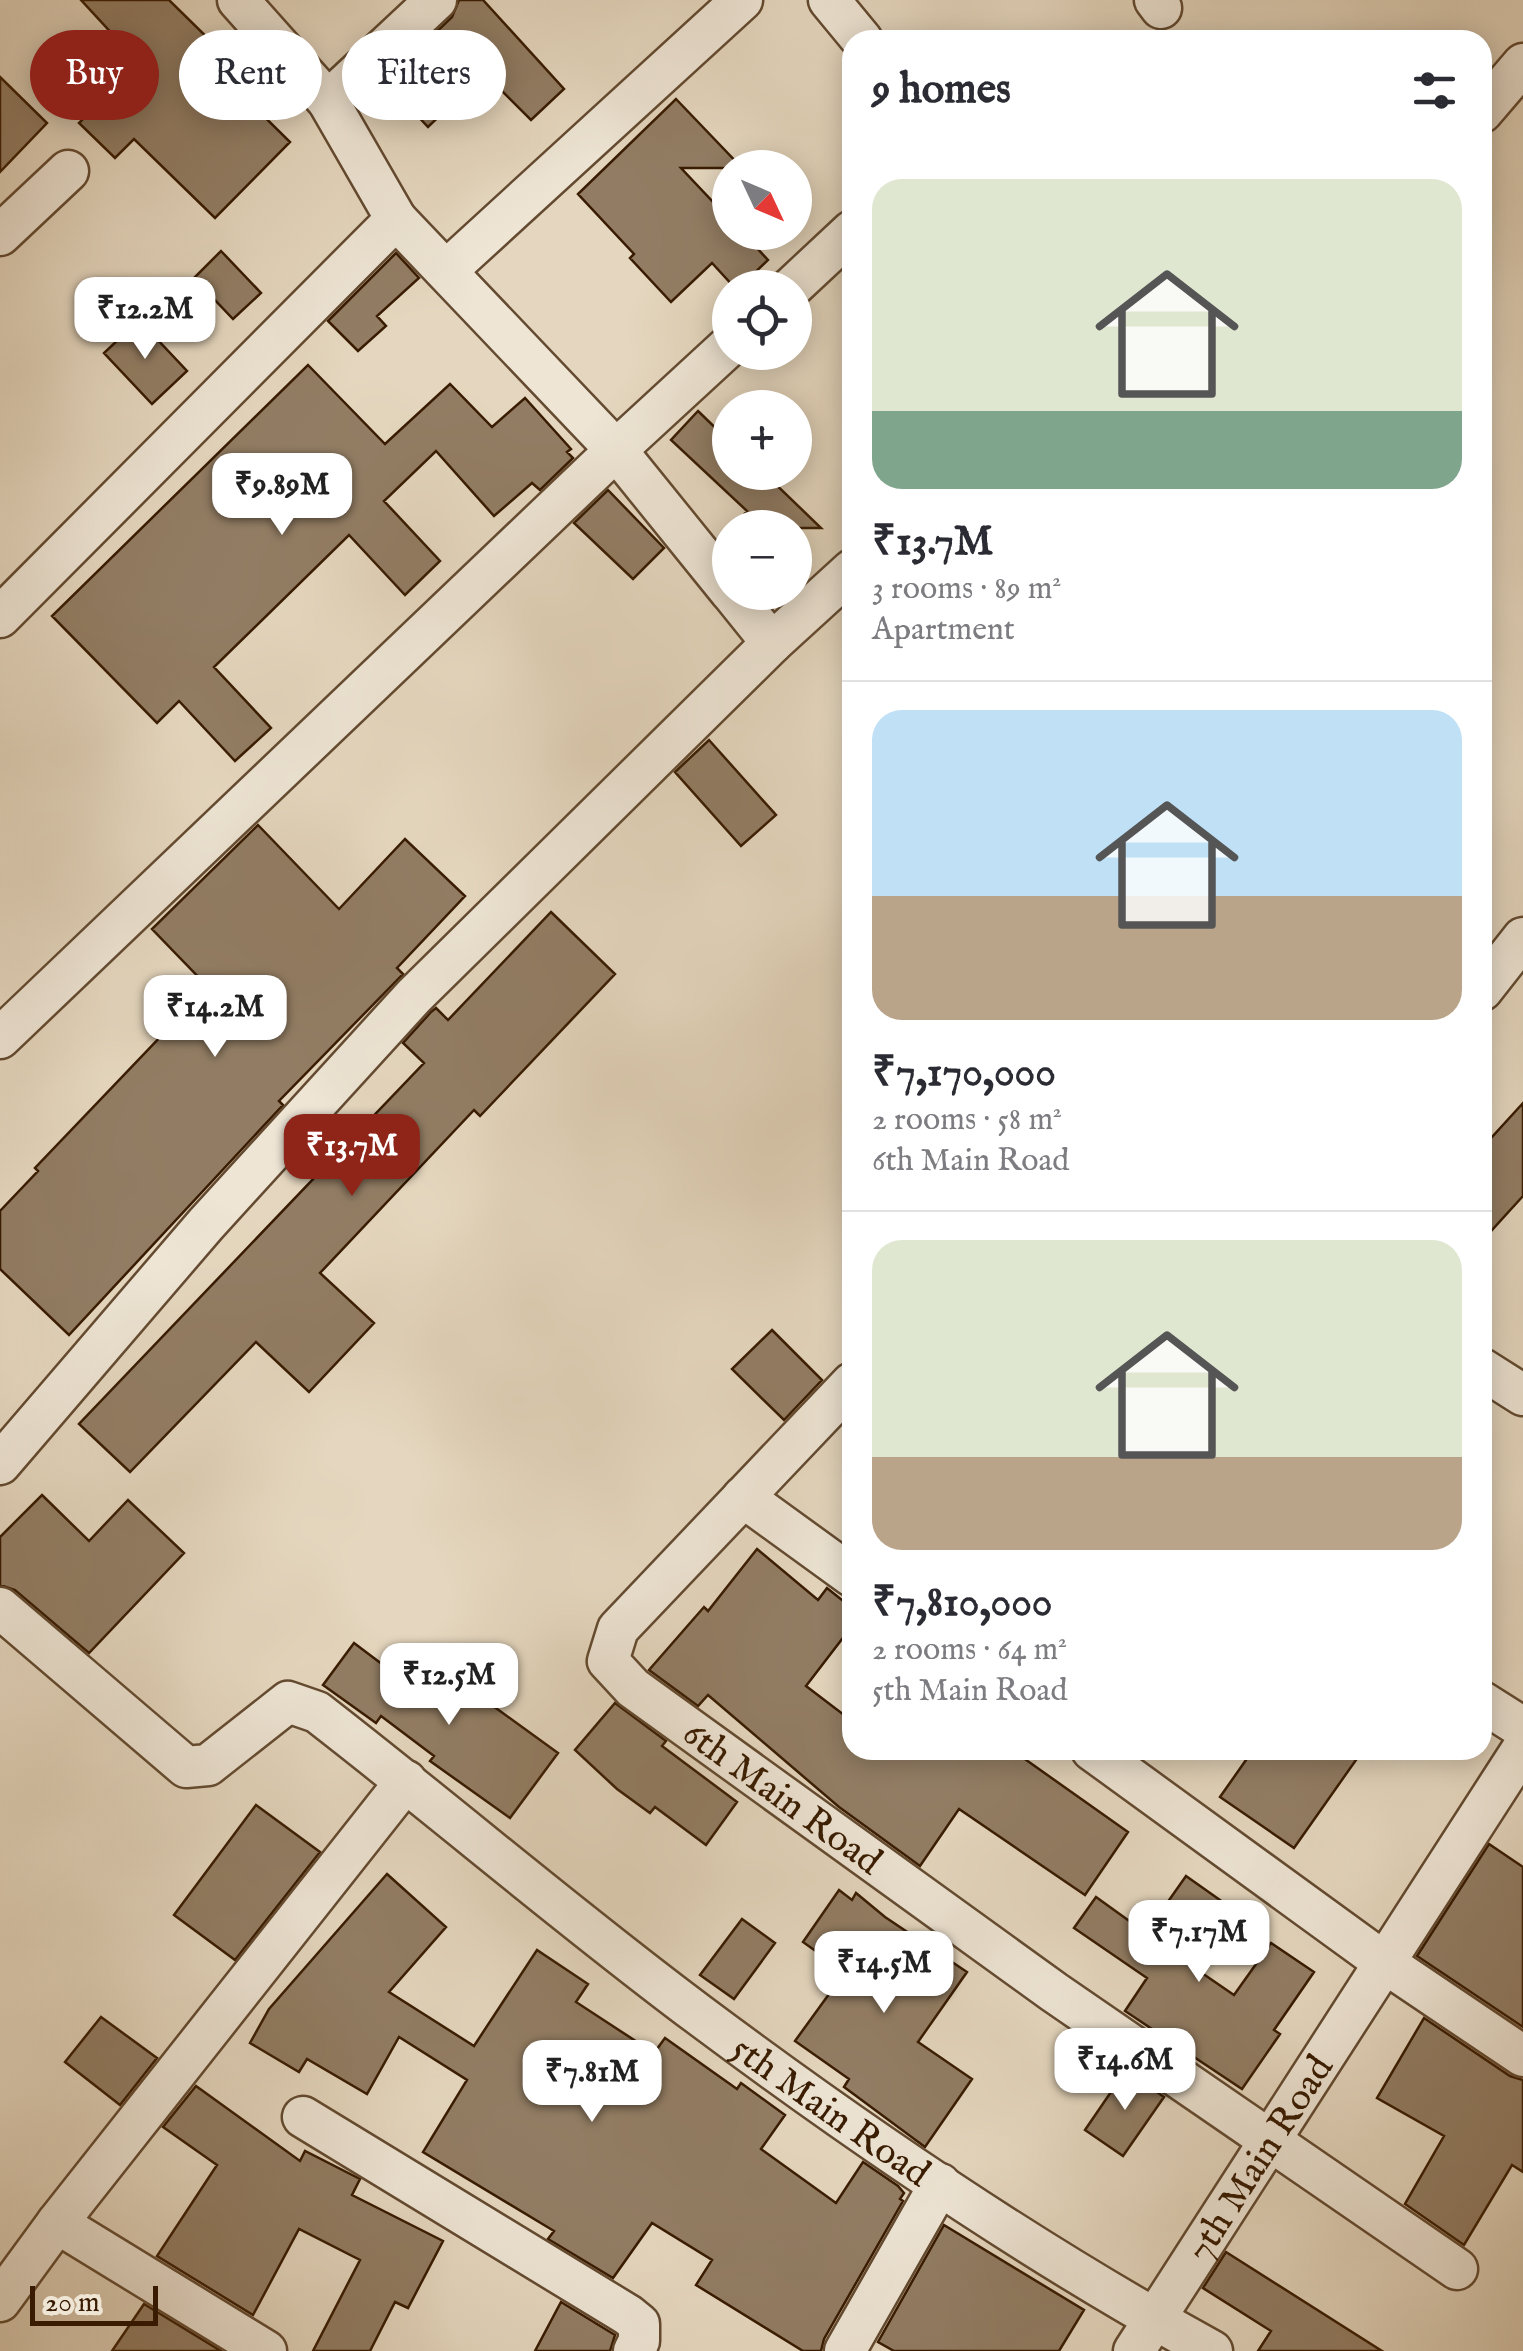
<!DOCTYPE html>
<meta charset="utf-8">
<style>
body{margin:0;font-family:"IM FELL English",serif;background:#f2f2f3;color:#2b2b33;height:100vh;display:flex;flex-direction:column;font-size:38px;white-space:nowrap}
*{box-sizing:border-box;margin:0}
p{font-size:32px;color:#7c7c81}
.icon{flex:none;width:55px;height:55px;fill:none;stroke:currentColor;stroke-width:2;stroke-linecap:round;stroke-linejoin:round}
.map{position:relative;flex:1;overflow:hidden}
.panel{position:absolute;left:842px;top:30px;width:650px;height:1730px;display:flex;flex-direction:column;background:#fff;border-radius:30px;box-shadow:0 5px 25px #0003}
.panel>*{flex:none}
.hud{position:absolute;left:30px;top:30px;width:662px;height:90px;display:flex;gap:20px}
.needle{width:65px;rotate:134deg}
.controls{position:absolute;left:712px;top:150px;display:grid;gap:20px}
.controls a{display:grid;place-items:center;width:100px;height:100px;border-radius:50%;background:#fff;box-shadow:0 5px 25px #0003;font-size:50px}
.scale{position:absolute;left:30px;bottom:25px;width:128px;box-sizing:border-box;padding-left:10px;border:5px solid #381b01;border-top:0;font-size:28px;line-height:35px;white-space:nowrap;color:#381b01;-webkit-text-stroke:8px #eee5d5;paint-order:stroke}
.price{position:absolute;translate:-50% -85px;padding:0 22px;border-radius:20px;background:#fff;color:#222;font-size:32px;line-height:65px;filter:drop-shadow(0 2px 5px #0008)}
.price::after{content:'';position:absolute;left:50%;top:60px;width:30px;height:22px;margin-left:-15px;background:inherit;clip-path:polygon(0 0,100% 0,50% 100%)}
.price.selected{background:#8f2418;color:#fff}
ul{padding:0;list-style:none}
li{display:grid;align-content:center;gap:20px;height:530px;padding:0 30px}
li+li{border-top:2px solid #e1e1e2}
li span{display:grid;place-items:center;height:310px;border-radius:30px;color:#555}
li>.icon{margin-inline-start:auto}
span .icon{width:180px;height:180px;fill:#fffc;stroke-width:1}
li b{font-size:42px}
h2{display:flex;justify-content:space-between;align-items:center;height:120px;padding:0 30px;font-size:42px}
.pill{padding:0 35px;border-radius:45px;background:#fff;box-shadow:0 5px 25px #0003;font-size:35px;line-height:90px}
.pill.selected{background:#8f2418;color:#fff}
.map>svg:first-child{display:block}
.building{fill:#927d64;stroke:#381b01;stroke-width:2.5}
.lines{fill:none;stroke-linecap:round;stroke-linejoin:round}
.street-casing{stroke:#634a30;stroke-width:45}
.street{stroke:#eee5d5;stroke-width:40}
.labels{text-anchor:middle;stroke-width:10;stroke-linejoin:round;paint-order:stroke}
.street-label{font-size:38px;fill:#381b01;stroke:#eee5d5}
</style>
<div class="map">
<svg width="1523" height="2351" viewBox="0 0 1523 2351">
<rect width="100%" height="100%" fill="#e5d7bf"/>
<filter id="stains"><feTurbulence type="fractalNoise" baseFrequency=".002" numOctaves="4"/><feColorMatrix values="0 0 0 0 .2 0 0 0 0 .09 0 0 0 0 .02 0 0 0 .5 -.17"/></filter>
<radialGradient id="worn" r=".72"><stop offset=".6" stop-color="#630" stop-opacity="0"/><stop offset="1" stop-color="#630" stop-opacity=".3"/></radialGradient>
<path class="building" d="M 81,0 L 169,0 L 224,54 L 212,65 L 290,142 L 215,218 L 134,139 L 115,158 L 79,123 L 139,63 Z
M 459,0 L 483,0 L 564,89 L 531,120 L 484,73 L 428,127 L 385,81 L 452,17 Z
M 0,77 L 47,123 L 0,172 Z
M 676,99 L 742,168 L 681,168 L 730,220 L 730,232 L 742,232 L 768,260 L 739,288 L 735,288 L 712,263 L 671,302 L 630,258 L 634,254 L 578,194 Z
M 221,251 L 261,293 L 233,319 L 194,278 Z
M 396,253 L 419,278 L 377,316 L 386,326 L 358,351 L 328,321 Z
M 139,320 L 187,371 L 152,404 L 104,353 Z
M 308,365 L 385,444 L 450,384 L 492,427 L 525,398 L 571,449 L 567,452 L 573,458 L 540,490 L 532,483 L 494,516 L 436,451 L 384,501 L 440,561 L 405,595 L 349,535 L 214,667 L 271,728 L 235,761 L 179,701 L 157,723 L 52,616 Z
M 698,411 L 730,442 L 730,472 L 763,472 L 821,528 L 732,528 L 747,511 L 671,440 Z
M 608,490 L 664,548 L 633,579 L 574,523 Z
M 709,740 L 776,815 L 741,846 L 675,772 Z
M 258,825 L 339,909 L 405,839 L 465,896 L 397,968 L 403,974 L 279,1101 L 283,1105 L 69,1335 L 0,1269 L 0,1211 L 38,1171 L 35,1168 L 208,987 L 152,929 Z
M 551,912 L 615,974 L 480,1116 L 474,1110 L 320,1273 L 374,1323 L 309,1392 L 256,1342 L 130,1472 L 79,1424 L 424,1063 L 403,1043 L 431,1012 L 436,1008 L 448,1020 Z
M 1523,1103 L 1523,1196 L 1482,1241 L 1482,1148 Z
M 772,1330 L 822,1380 L 784,1420 L 732,1369 Z
M 42,1495 L 89,1541 L 128,1500 L 184,1553 L 89,1653 L 15,1590 L 0,1585 L 0,1537 Z
M 757,1549 L 818,1600 L 827,1588 L 852,1608 L 852,1626 L 806,1686 L 852,1721 L 852,1750 L 1012,1750 L 1128,1832 L 1085,1895 L 959,1809 L 920,1866 L 839,1807 L 708,1695 L 698,1706 L 649,1670 L 704,1607 L 708,1611 Z
M 354,1643 L 419,1692 L 438,1666 L 558,1753 L 510,1818 L 430,1761 L 434,1756 L 381,1716 L 376,1723 L 323,1685 Z
M 615,1703 L 666,1741 L 662,1746 L 737,1802 L 706,1845 L 655,1807 L 650,1813 L 617,1789 L 575,1750 Z
M 1253,1750 L 1363,1750 L 1294,1848 L 1220,1797 Z
M 256,1805 L 320,1852 L 235,1960 L 174,1915 Z
M 1489,1844 L 1523,1867 L 1523,2027 L 1417,1956 Z
M 387,1874 L 446,1927 L 389,1992 L 474,2046 L 537,1950 L 588,1984 L 576,2002 L 654,2053 L 665,2038 L 737,2089 L 741,2083 L 785,2115 L 761,2149 L 836,2203 L 863,2162 L 898,2186 L 904,2193 L 900,2199 L 903,2201 L 824,2339 L 821,2351 L 803,2351 L 696,2285 L 712,2260 L 652,2223 L 613,2278 L 548,2239 L 554,2231 L 423,2152 L 467,2080 L 399,2037 L 367,2094 L 307,2059 L 299,2072 L 250,2043 L 269,2009 Z
M 1186,1876 L 1220,1900 L 1180,1958 L 1234,1995 L 1271,1943 L 1314,1972 L 1274,2030 L 1280,2034 L 1242,2089 L 1125,2011 L 1147,1978 L 1074,1928 L 1096,1897 L 1146,1933 Z
M 839,1890 L 852,1900 L 856,1893 L 885,1917 L 967,1972 L 918,2042 L 972,2079 L 925,2147 L 844,2087 L 849,2079 L 795,2041 L 845,1972 L 803,1942 Z
M 742,1919 L 775,1943 L 734,1999 L 700,1975 Z
M 101,2017 L 157,2058 L 120,2105 L 65,2062 Z
M 1424,2018 L 1510,2076 L 1523,2080 L 1523,2172 L 1512,2165 L 1464,2245 L 1405,2204 L 1444,2136 L 1377,2098 Z
M 1126,2070 L 1164,2097 L 1123,2156 L 1085,2130 Z
M 196,2086 L 300,2161 L 305,2151 L 360,2179 L 352,2195 L 443,2241 L 408,2308 L 395,2302 L 370,2351 L 313,2351 L 360,2260 L 299,2229 L 253,2315 L 157,2256 L 217,2165 L 163,2127 Z
M 944,2225 L 1084,2310 L 1059,2351 L 894,2351 L 878,2342 Z
M 1226,2252 L 1382,2351 L 1258,2351 L 1271,2331 L 1203,2288 Z
M 561,2302 L 615,2335 L 610,2351 L 535,2351 Z
M 144,2304 L 221,2351 L 112,2351 Z"/>
<g class="lines">
<defs>
<g id="street">
<path d="M 829,0 L 862,40"/>
<path d="M 1155,0 L 1161,8"/>
<path d="M 328,101 L 436,0"/>
<path d="M 1482,112 L 1523,64"/>
<path d="M 396,219 L 616,450 L 730,345"/>
<path d="M 0,235 L 68,171"/>
<path d="M 446,271 L 742,0"/>
<path d="M 791,288 L 852,231"/>
<path d="M 0,617 L 396,219 L 328,101 L 238,0"/>
<path d="M 772,643 L 852,570"/>
<path d="M 1482,990 L 1523,938"/>
<path d="M 0,1038 L 616,450 L 730,591"/>
<path d="M 1482,1369 L 1523,1395"/>
<path id="s1" d="M 852,1383 L 618,1629 L 608,1661 L 633,1688 L 1054,1992 L 1457,2269"/>
<path d="M 0,1464 L 206,1224 L 414,996 L 772,643 L 731,592"/>
<path d="M 743,1497 L 852,1576"/>
<path id="s2" d="M 0,1608 L 186,1767 L 208,1765 L 288,1702 L 317,1712 C 445,1811 568,1917 698,2014 C 861,2136 1033,2253 1212,2351"/>
<path d="M 1482,1702 L 1523,1728"/>
<path d="M 1092,1750 L 1385,1963 L 1523,2056"/>
<path d="M 303,2117 L 628,2315 L 639,2324 L 639,2341 L 634,2351"/>
<path d="M 57,2223 L 266,2351"/>
<path d="M 0,2301 L 57,2223 L 406,1781"/>
<path d="M 845,2351 L 940,2184"/>
<path id="s3" d="M 1134,2351 L 1523,1748"/>
</g>
</defs>
<use href="#street" class="street-casing"/>
<use href="#street" class="street"/>
</g>
<g class="labels">
<g class="street-label">
<text dy="13" stroke="none"><textPath href="#s1" startOffset="595">6th Main Road</textPath></text>
<text dy="13" stroke="none"><textPath href="#s2" startOffset="1050">5th Main Road</textPath></text>
<text dy="13" stroke="none"><textPath href="#s3" startOffset="230">7th Main Road</textPath></text>
</g>
</g>
<rect width="100%" height="100%" filter="url(#stains)"/>
<rect width="100%" height="100%" fill="url(#worn)"/>
</svg>
<div class="controls">
<a><svg class="needle" viewBox="-14 -14 28 28"><path d="M0-13l5 13h-10z" fill="#e53935"/><path d="M0 13l5-13h-10z" fill="#7c7c81"/></svg></a>
<a><svg class="icon" aria-label="locate" viewBox="0 0 24 24"><circle cx="12" cy="12" r="6"/><path d="M12 2v4M12 18v4M2 12h4M18 12h4"/></svg></a>
<a>+</a>
<a>−</a>
</div>
<div class="scale">20 m</div>
<b class="price" style="left:145px;top:362px">₹12.2M</b>
<b class="price" style="left:282px;top:538px">₹9.89M</b>
<b class="price" style="left:215px;top:1060px">₹14.2M</b>
<b class="price selected" style="left:352px;top:1199px">₹13.7M</b>
<b class="price" style="left:449px;top:1728px">₹12.5M</b>
<b class="price" style="left:1199px;top:1985px">₹7.17M</b>
<b class="price" style="left:884px;top:2016px">₹14.5M</b>
<b class="price" style="left:1125px;top:2113px">₹14.6M</b>
<b class="price" style="left:592px;top:2125px">₹7.81M</b>
<div class="hud">
<a class="pill selected">Buy</a>
<a class="pill">Rent</a>
<a class="pill">Filters</a>
</div>
<section class="panel">
<h2>9 homes<svg class="icon" aria-label="filters" viewBox="0 0 24 24"><path d="M4 7h16M4 17h16"/><circle cx="9" cy="7" r="2"/><circle cx="15" cy="17" r="2"/></svg></h2>
<ul>
<li><span style="background:linear-gradient(#dfe7d0 75%,#7fa58c 0)"><svg class="icon" aria-label="home" viewBox="0 0 24 24"><path d="M3 11l9-7 9 7M6 9v11h12V9"/></svg></span><div><b>₹13.7M</b><p>3 rooms · 89 m²</p><p>Apartment</p></div></li>
<li><span style="background:linear-gradient(#bfe0f5 60%,#b9a48a 0)"><svg class="icon" aria-label="home" viewBox="0 0 24 24"><path d="M3 11l9-7 9 7M6 9v11h12V9"/></svg></span><div><b>₹7,170,000</b><p>2 rooms · 58 m²</p><p>6th Main Road</p></div></li>
<li><span style="background:linear-gradient(#dfe7d0 70%,#b9a48a 0)"><svg class="icon" aria-label="home" viewBox="0 0 24 24"><path d="M3 11l9-7 9 7M6 9v11h12V9"/></svg></span><div><b>₹7,810,000</b><p>2 rooms · 64 m²</p><p>5th Main Road</p></div></li>
</ul>
</section>
</div>
